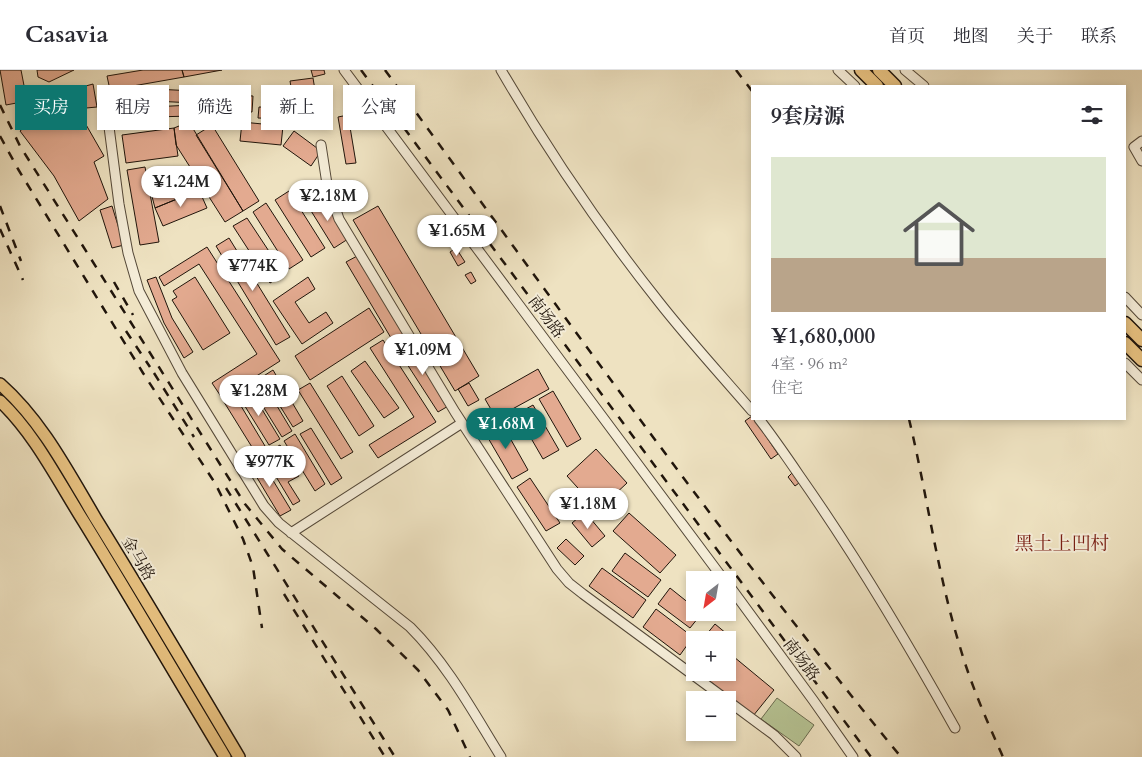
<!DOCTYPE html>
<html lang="zh">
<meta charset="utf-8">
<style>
body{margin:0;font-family:Cardo,"Noto Serif SC",serif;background:#f2f2f3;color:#2b2b33;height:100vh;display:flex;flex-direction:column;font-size:19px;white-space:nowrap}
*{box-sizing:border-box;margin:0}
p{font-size:16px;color:#7c7c81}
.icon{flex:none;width:28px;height:28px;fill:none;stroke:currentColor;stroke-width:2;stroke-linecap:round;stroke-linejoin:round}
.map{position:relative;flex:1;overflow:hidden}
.drawer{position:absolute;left:751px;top:15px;width:375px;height:335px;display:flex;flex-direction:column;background:#fff;border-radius:0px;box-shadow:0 2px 8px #0003}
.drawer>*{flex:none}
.hud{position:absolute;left:15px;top:15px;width:475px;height:45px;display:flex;gap:10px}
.needle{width:32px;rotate:211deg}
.controls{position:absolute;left:686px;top:501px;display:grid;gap:10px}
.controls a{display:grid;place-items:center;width:50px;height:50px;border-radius:0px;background:#fff;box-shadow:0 2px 8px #0003;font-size:25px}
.price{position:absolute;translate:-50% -42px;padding:0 11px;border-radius:18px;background:#fff;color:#222;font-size:16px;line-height:32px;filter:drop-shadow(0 1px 2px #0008)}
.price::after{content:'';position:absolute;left:50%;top:30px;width:15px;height:11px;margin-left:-8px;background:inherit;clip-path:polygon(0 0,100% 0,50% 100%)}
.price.active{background:#0f766e;color:#fff}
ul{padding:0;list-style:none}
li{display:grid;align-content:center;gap:10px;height:265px;padding:0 20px}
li+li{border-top:1px solid #e1e1e2}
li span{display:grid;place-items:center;height:155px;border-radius:0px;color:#555}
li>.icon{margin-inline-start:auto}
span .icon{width:90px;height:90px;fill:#fffc;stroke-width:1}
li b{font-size:21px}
h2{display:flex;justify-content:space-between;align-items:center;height:60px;padding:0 20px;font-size:21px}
.chip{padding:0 18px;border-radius:0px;background:#fff;box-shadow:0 2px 8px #0003;font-size:18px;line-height:45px}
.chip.active{background:#0f766e;color:#fff}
header{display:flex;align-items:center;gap:30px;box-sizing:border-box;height:70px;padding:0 25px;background:#fff;border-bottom:1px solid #e1e1e2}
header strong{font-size:24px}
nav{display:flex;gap:28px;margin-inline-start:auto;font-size:18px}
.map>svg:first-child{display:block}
.green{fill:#b6c494;stroke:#6b6c50}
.building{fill:#e3aa90;stroke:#20150b}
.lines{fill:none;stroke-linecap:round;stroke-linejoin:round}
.minor-casing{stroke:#544838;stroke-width:11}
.major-casing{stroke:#20150b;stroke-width:14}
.highway-casing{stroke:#20150b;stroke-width:15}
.minor{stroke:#f4ecd7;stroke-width:9}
.major{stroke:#e7c180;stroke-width:11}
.highway{stroke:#e7c180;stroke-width:12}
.rail{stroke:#20150b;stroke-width:2.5;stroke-dasharray:9 9;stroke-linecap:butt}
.labels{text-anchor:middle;stroke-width:4;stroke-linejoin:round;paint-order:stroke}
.street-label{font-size:16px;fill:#20150b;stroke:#f4ecd7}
.quarter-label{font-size:19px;fill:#7a1f14;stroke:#f4ecd7}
</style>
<header>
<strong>Casavia</strong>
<nav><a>首页</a><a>地图</a><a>关于</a><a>联系</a></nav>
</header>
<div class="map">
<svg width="1142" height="687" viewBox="0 0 1142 687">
<rect width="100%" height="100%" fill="#eee2c1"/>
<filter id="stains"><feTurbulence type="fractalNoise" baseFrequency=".004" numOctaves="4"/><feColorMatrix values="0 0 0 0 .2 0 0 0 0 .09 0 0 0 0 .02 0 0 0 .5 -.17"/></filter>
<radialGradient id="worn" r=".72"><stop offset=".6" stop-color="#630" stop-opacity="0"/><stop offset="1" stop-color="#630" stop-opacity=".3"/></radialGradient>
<path class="green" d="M 777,628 L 814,655 L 799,676 L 761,649 Z"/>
<path class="building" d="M 0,0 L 21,0 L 27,31 L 6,35 Z
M 37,0 L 74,0 L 49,12 L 38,7 Z
M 143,0 L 182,0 L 184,7 L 110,20 L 107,6 Z
M 182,0 L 222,0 L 184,7 Z
M 311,0 L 324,0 L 325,4 L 313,7 Z
M 313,8 L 316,26 L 293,29 L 290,11 Z
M 93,14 L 97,37 L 32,43 L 31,31 Z
M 154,19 L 195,21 L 194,33 L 154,31 Z
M 292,20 L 293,29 L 265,35 L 263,26 Z
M 211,24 L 253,26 L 252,42 L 210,41 Z
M 192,35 L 193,46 L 152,47 L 151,37 Z
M 259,37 L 288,38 L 288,49 L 258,48 Z
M 77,39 L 104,86 L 94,92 L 108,129 L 79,151 L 54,106 L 20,61 L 43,42 Z
M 348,45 L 356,93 L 346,94 L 338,47 Z
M 189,52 L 243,141 L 225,152 L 176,75 L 174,58 Z
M 242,52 L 283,56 L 281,75 L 240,71 Z
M 212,55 L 259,131 L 243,141 L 196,65 Z
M 174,58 L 178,86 L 126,93 L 122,65 Z
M 294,61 L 321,81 L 311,96 L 283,76 Z
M 145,97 L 159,172 L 140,175 L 127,100 Z
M 194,105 L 199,120 L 155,138 L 148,111 L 157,109 L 159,116 Z
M 199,120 L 207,138 L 163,156 L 155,138 Z
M 289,121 L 325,178 L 311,187 L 275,130 Z
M 322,127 L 348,169 L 334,178 L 308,136 Z
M 266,133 L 303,190 L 289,199 L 253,142 Z
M 112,136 L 124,175 L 112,178 L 100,140 Z
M 378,136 L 479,306 L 455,321 L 353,150 Z
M 247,148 L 284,204 L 270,213 L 233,156 Z
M 229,168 L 290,267 L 276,275 L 216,176 Z
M 207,177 L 280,291 L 222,328 L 212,313 L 257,284 L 199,194 L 164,216 L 159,207 Z
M 456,178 L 465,192 L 458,196 L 450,182 Z
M 359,185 L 407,265 L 394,273 L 346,192 Z
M 471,202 L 476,211 L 471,214 L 465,205 Z
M 156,207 L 172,248 L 193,282 L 184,288 L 164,253 L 147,210 Z
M 195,207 L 230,263 L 203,280 L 172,230 L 177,227 L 173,221 Z
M 308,207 L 315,219 L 295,232 L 309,253 L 326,242 L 333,253 L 302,274 L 273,231 Z
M 369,238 L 384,262 L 310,310 L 295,286 Z
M 408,269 L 450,335 L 438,342 L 396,277 Z
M 383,270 L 436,352 L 378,388 L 369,375 L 414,347 L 370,278 Z
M 365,291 L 399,338 L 384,348 L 351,301 Z
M 538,299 L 549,319 L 496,348 L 485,329 Z
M 273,300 L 303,351 L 293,357 L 262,307 Z
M 342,306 L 374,356 L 359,366 L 327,316 Z
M 262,311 L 292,361 L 282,367 L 251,317 Z
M 310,313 L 353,382 L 341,389 L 298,320 Z
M 469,313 L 479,330 L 468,336 L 458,319 Z
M 249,318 L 280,369 L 269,375 L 238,325 Z
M 553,321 L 581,369 L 567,377 L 539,329 Z
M 235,326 L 265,376 L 255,382 L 224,332 Z
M 533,335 L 559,380 L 543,389 L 517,344 Z
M 752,346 L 778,384 L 771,389 L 745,351 Z
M 501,352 L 528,400 L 512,409 L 484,361 Z
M 311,358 L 342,408 L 331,415 L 300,364 Z
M 295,364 L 325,414 L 315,421 L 284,371 Z
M 280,375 L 299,406 L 288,412 L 300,431 L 293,435 L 263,385 Z
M 596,379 L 627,413 L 598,440 L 567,406 Z
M 260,389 L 291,440 L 280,446 L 250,396 Z
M 792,403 L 799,413 L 795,416 L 788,407 Z
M 530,408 L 560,453 L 546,461 L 517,417 Z
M 585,442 L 605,466 L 592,477 L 572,453 Z
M 629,443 L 676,485 L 660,503 L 613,461 Z
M 566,469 L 584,486 L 575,495 L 557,478 Z
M 625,483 L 661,510 L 648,527 L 612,501 Z
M 602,498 L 646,530 L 633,548 L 589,516 Z
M 670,518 L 695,538 L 695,542 L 702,543 L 690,558 L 658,534 Z
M 656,539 L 693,567 L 680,585 L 643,557 Z
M 715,554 L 727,564 L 722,570 L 702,570 Z
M 728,582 L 774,620 L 753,646 L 701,604 L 703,602 L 728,602 Z"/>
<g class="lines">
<defs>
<path id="minor" d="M 344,0 L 724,510
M 501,0 C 548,81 601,159 659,232 C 688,269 721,305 752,341
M 838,0 L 855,16
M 905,0 L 924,16
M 109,57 L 119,134 L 128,183 L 139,221 L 182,303 L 264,436 L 279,453 L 410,557 C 448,595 473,642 501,687
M 1142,71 L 1134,77 L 1142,91
M 321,75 L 327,114 L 339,149 L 455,342 L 557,499 L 569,513 L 583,524 L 727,630
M 1125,227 L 1142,245
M 1125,293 L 1142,310
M 759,349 C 773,367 786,386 799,405 C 856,486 907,572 955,658
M 291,463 L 462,353
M 728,514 L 813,630 L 853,687
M 728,631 L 774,665 L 796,687"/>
<path id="major" d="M 0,314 C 42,351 68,402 96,449 C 145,528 192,608 239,687
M 0,331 C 35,364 58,411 84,452 C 132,530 178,609 225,687"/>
<path id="highway" d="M 861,0 L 877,16
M 879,0 L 895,16
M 1125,253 L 1142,270
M 1125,273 L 1142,290"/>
</defs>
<use href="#minor" class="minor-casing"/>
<use href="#major" class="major-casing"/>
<use href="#highway" class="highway-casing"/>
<use href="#minor" class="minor"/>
<use href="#major" class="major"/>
<use href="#highway" class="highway"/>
<path class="rail" d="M 361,0 L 871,687
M 385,0 C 554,231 719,465 901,687
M 736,0 L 752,21
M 0,35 L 20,76 L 245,434 L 282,479 L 376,559 L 418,600 L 448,640 L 470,687
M 0,66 L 18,99 L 143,303 L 215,413 L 243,469 L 253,497 L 262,558
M 0,136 L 21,191
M 0,159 L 23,210
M 114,212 L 133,245
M 126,261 L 150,297
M 154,303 L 194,367
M 909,349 C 927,424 937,502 960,577 C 971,615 987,651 1003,687
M 226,418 L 395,687
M 284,524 L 385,687"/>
</g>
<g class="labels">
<g class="street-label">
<text transform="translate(547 246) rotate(53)" y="6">南场路</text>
<text transform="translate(139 488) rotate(59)" y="6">金马路</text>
<text transform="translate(802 589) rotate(53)" y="6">南场路</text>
</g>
<g class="quarter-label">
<text x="1062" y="480">黑土上凹村</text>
</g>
</g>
<rect width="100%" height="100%" filter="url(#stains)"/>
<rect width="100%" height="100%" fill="url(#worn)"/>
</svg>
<div class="controls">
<a><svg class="needle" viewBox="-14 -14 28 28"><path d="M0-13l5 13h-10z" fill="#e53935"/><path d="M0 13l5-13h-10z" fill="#7c7c81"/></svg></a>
<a>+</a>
<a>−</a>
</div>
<b class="price" style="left:181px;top:138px">¥1.24M</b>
<b class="price" style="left:328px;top:152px">¥2.18M</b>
<b class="price" style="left:457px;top:187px">¥1.65M</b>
<b class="price" style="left:253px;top:222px">¥774K</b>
<b class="price" style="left:423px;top:306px">¥1.09M</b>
<b class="price" style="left:259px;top:347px">¥1.28M</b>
<b class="price active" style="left:506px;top:380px">¥1.68M</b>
<b class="price" style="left:270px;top:418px">¥977K</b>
<b class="price" style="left:588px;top:460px">¥1.18M</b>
<div class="hud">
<a class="chip active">买房</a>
<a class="chip">租房</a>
<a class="chip">筛选</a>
<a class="chip">新上</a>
<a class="chip">公寓</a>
</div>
<section class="drawer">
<h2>9套房源<svg class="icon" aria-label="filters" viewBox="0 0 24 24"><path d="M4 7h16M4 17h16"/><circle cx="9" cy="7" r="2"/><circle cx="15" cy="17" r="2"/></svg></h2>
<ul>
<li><span style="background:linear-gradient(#dfe7d0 65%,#b9a48a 0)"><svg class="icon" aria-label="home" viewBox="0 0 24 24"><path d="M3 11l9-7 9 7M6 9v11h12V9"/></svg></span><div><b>¥1,680,000</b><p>4室 · 96 m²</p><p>住宅</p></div></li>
</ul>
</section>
</div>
